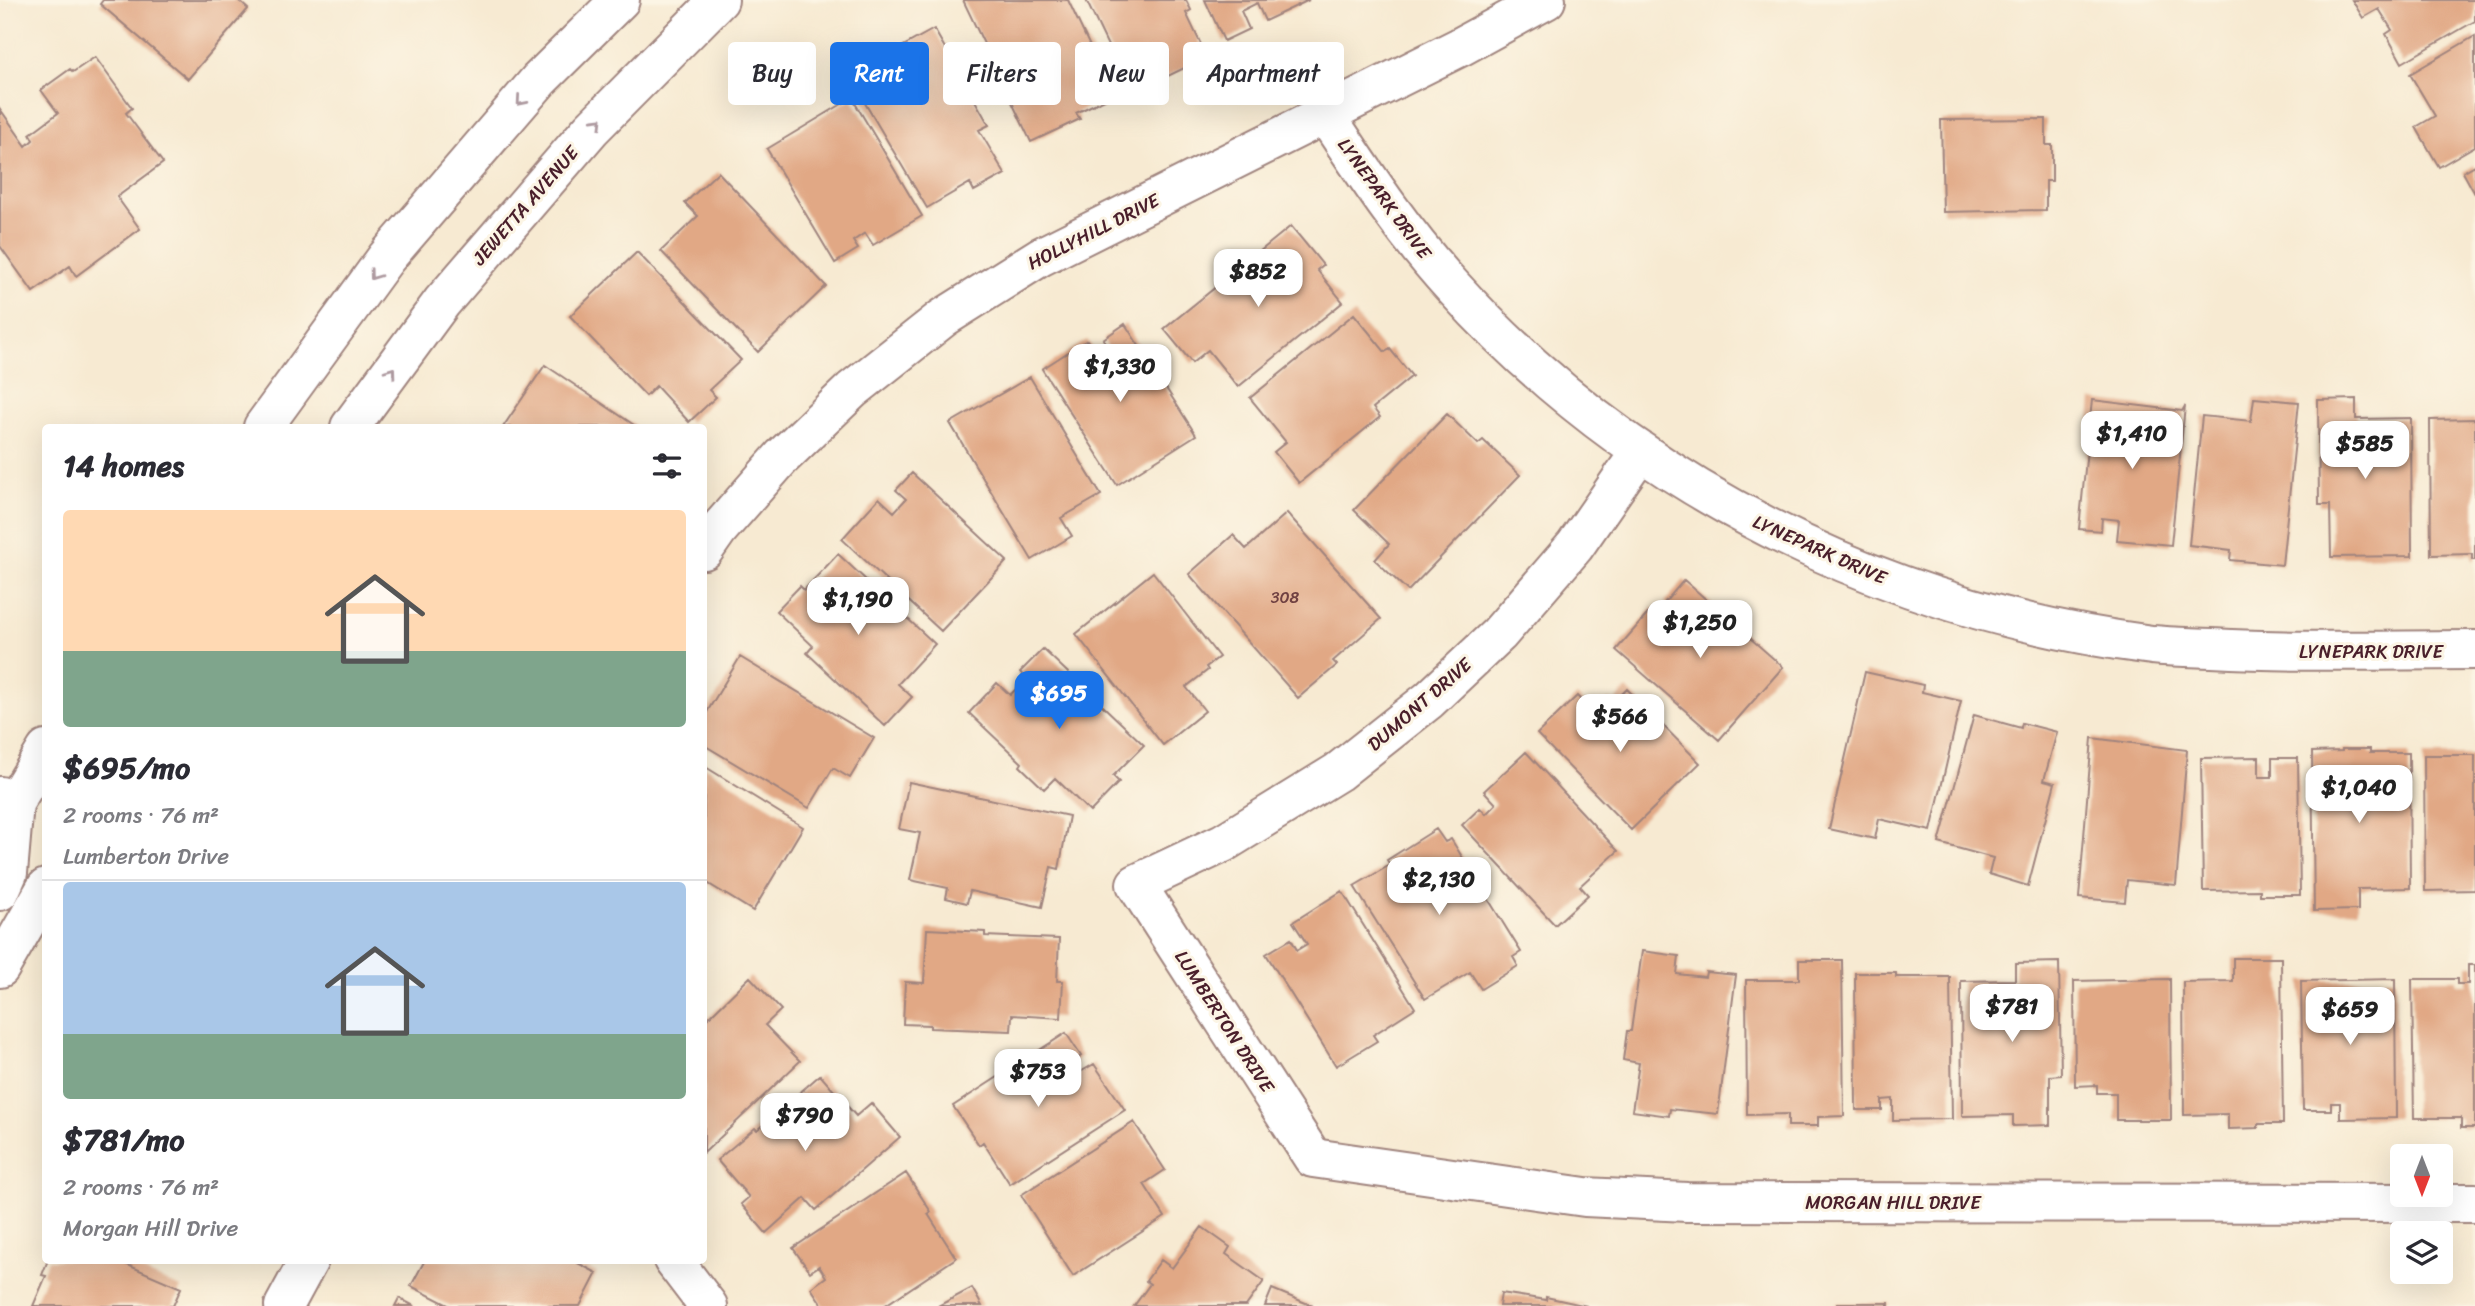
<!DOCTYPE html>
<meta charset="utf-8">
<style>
body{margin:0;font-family:Sriracha,sans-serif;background:#f7f7f7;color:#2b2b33;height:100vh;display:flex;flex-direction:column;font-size:26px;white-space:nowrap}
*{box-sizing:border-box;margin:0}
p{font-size:23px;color:#7c7c81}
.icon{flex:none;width:38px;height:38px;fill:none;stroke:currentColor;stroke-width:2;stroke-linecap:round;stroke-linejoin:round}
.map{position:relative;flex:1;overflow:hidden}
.panel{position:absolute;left:42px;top:424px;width:665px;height:840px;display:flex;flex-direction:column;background:#fff;border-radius:7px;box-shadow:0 7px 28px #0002}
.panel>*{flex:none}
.hud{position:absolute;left:728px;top:42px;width:665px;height:63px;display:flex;gap:14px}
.needle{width:46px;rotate:180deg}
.controls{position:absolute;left:2390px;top:1144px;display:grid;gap:14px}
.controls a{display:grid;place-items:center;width:63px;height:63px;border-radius:7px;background:#fff;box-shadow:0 7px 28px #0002;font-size:35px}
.price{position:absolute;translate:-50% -60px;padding:0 16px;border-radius:14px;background:#fff;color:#222;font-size:23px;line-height:46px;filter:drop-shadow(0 2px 4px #0008)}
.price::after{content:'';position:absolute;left:50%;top:42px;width:21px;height:16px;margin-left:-10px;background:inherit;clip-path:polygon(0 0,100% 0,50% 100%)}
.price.on{background:#1a73e8;color:#fff}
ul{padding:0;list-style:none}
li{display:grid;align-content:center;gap:14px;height:371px;padding:0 21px}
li+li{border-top:2px solid #e1e1e2}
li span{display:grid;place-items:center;height:217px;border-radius:7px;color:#555}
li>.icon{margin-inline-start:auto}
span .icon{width:126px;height:126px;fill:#fffc;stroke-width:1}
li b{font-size:30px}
h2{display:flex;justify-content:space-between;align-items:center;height:84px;padding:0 21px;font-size:30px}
.tag{padding:0 24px;border-radius:7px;background:#fff;box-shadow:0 7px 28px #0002;font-size:24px;line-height:63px}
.tag.on{background:#1a73e8;color:#fff}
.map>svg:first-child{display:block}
.building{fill:#e1a885}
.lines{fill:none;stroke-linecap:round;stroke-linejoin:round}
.minor-casing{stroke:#a0847e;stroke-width:42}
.minor{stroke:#fff;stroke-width:38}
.oneway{stroke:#ae9aa0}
.labels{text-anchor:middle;stroke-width:6;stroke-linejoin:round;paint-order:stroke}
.number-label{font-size:16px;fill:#704142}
.street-label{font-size:19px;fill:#4a1f2b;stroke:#fcf5e5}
</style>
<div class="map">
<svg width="2475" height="1306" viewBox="0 0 2475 1306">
<rect width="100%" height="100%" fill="#fcf5e5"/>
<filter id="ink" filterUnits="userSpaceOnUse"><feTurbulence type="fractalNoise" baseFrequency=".0143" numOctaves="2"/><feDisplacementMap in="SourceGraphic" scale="14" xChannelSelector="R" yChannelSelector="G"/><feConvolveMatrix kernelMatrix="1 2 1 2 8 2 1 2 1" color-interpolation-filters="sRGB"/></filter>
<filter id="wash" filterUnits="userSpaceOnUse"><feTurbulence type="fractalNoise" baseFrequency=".00686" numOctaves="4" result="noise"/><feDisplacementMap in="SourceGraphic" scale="28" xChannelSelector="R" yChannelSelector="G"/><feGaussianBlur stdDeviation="1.57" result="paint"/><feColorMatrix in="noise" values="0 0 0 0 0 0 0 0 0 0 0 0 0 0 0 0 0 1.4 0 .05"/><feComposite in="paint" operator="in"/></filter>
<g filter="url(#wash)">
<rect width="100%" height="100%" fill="#f7ead2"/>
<g id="blocks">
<path class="building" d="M 103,0 L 238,0 L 248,9 L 188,79 L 100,4 Z
M 963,0 L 1068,0 L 1113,95 L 1076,113 L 1080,119 L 1031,142 Z
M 1086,0 L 1186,0 L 1191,10 L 1186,13 L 1207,57 L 1131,94 Z
M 1205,0 L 1309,0 L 1265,21 L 1257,3 L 1241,11 L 1249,29 L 1224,41 Z
M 2352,0 L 2475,0 L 2475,21 L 2402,63 L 2386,34 L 2392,30 L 2379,9 L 2363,18 Z
M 934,29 L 989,125 L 979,130 L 1005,174 L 974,191 L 970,183 L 927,208 L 859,93 L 867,88 L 864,84 L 885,72 L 888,76 L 907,66 L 898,49 Z
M 2475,36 L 2475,146 L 2439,167 L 2416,127 L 2435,116 L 2410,74 Z
M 95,57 L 132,108 L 126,113 L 163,163 L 117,197 L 140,229 L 76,276 L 70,266 L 33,292 L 0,246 L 0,109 L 26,146 L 33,140 L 30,134 L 58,113 L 41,90 L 70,69 L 73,72 Z
M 852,98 L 922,216 L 873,245 L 865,233 L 853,241 L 858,249 L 835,263 L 767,149 Z
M 2046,119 L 2046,145 L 2052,145 L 2052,181 L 2046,181 L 2046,210 L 1943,212 L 1941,120 Z
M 2475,165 L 2475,194 L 2463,172 Z
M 718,172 L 826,286 L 758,352 L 661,251 L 698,216 L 685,203 Z
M 1291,226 L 1323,265 L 1317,270 L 1343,302 L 1238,387 L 1208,350 L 1192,363 L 1164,329 Z
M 637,252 L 741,360 L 709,390 L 716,397 L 689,422 L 656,386 L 646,396 L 570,316 Z
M 1354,314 L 1385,352 L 1390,349 L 1412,376 L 1373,408 L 1380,417 L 1299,483 L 1274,452 L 1286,442 L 1250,398 Z
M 1125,324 L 1196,435 L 1117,485 L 1042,369 L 1087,340 L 1098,356 L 1109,349 L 1103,339 Z
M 545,365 L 637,427 L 503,427 Z
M 1030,377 L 1101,495 L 1061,518 L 1072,536 L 1032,560 L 950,423 Z
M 2254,398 L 2299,402 L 2282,565 L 2230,560 L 2231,550 L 2189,545 L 2202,416 L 2251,421 Z
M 2356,399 L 2356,419 L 2411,418 L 2412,556 L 2331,557 L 2330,505 L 2319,505 L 2318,400 Z
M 2092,400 L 2182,411 L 2185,406 L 2171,545 L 2117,540 L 2119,520 L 2102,518 L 2101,531 L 2079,529 Z
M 1447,414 L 1478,444 L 1483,440 L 1520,475 L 1408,591 L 1375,560 L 1389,544 L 1354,510 Z
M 2475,419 L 2475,560 L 2472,560 L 2472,554 L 2431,555 L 2430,420 Z
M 912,473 L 1007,561 L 941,631 L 842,539 L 879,498 L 894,512 L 906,499 L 896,490 Z
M 1287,513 L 1381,619 L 1333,661 L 1337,665 L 1298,698 L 1189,574 L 1233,535 L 1246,549 Z
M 838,554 L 935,644 L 898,684 L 912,697 L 885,726 L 807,653 L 813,646 L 776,611 L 800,586 L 804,590 Z
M 1153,572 L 1219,657 L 1206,667 L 1208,670 L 1186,687 L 1205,711 L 1163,745 L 1076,634 Z
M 1684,580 L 1783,667 L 1719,740 L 1616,650 L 1653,608 L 1666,619 L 1674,610 L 1665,602 Z
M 1043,649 L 1144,745 L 1113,776 L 1119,782 L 1090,812 L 1055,778 L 1044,789 L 1020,766 L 1022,763 L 969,713 L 997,683 L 1010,695 L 1026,679 L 1020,672 Z
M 740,657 L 874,738 L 850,778 L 833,768 L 809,808 L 704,745 L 704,717 Z
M 1865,672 L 1923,685 L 1922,692 L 1961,701 L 1931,831 L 1879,819 L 1875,839 L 1829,829 Z
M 1627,689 L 1700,763 L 1631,830 L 1537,734 L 1577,696 L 1594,713 L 1609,699 L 1613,703 Z
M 1974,715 L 2021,728 L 2022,723 L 2057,732 L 2044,780 L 2055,783 L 2028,886 L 1989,874 L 1993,858 L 1939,843 Z
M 2092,738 L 2187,750 L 2176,885 L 2127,880 L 2125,902 L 2079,898 Z
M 2342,749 L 2370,749 L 2370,753 L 2409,753 L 2410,888 L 2358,889 L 2358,910 L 2314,911 L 2312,752 L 2342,751 Z
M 1526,752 L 1618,851 L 1580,886 L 1588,895 L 1555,925 L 1462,825 L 1480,808 L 1486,814 L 1496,804 L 1484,791 Z
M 2424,755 L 2475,755 L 2475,890 L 2425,891 Z
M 2259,757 L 2259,777 L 2272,777 L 2272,758 L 2298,758 L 2300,895 L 2260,895 L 2260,890 L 2203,891 L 2201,758 Z
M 704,766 L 803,827 L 753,911 L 704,881 Z
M 909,782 L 1069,816 L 1059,869 L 1051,867 L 1042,907 L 970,891 L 967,903 L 946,898 L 948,888 L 910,880 L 920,833 L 899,829 Z
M 1436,829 L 1445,842 L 1451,839 L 1521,952 L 1513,957 L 1518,966 L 1481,989 L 1470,972 L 1425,999 L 1354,886 L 1390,865 L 1387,860 Z
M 1342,891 L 1415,1008 L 1373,1035 L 1377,1041 L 1336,1066 L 1266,954 L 1291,939 L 1297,950 L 1307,944 L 1293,922 Z
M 927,929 L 985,932 L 985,936 L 1059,939 L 1057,981 L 1063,981 L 1061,1018 L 1012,1015 L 1011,1031 L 930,1028 L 930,1025 L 903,1024 L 905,982 L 924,983 Z
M 1642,951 L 1679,956 L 1677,974 L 1705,977 L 1706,972 L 1736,975 L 1718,1114 L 1670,1109 L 1669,1116 L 1632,1111 L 1639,1063 L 1623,1060 L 1627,1031 L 1631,1031 Z
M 2233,958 L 2281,958 L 2283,1124 L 2258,1124 L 2258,1128 L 2228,1129 L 2228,1114 L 2184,1115 L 2183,982 L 2233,981 Z
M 1799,960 L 1842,960 L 1844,1116 L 1818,1117 L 1818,1126 L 1788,1126 L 1788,1114 L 1747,1115 L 1746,980 L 1799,980 Z
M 2059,962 L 2061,1075 L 2050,1076 L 2050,1125 L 2013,1126 L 2013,1115 L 1962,1116 L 1961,981 L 2015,980 L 2015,963 Z
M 2468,965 L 2475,965 L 2475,1128 L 2461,1128 L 2461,1118 L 2414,1118 L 2412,979 L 2457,979 L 2457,984 L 2468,984 Z
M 1855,973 L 1896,973 L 1896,977 L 1950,977 L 1952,1119 L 1893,1120 L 1893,1099 L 1882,1100 L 1882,1110 L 1856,1110 Z
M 750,977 L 781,1010 L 765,1025 L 800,1061 L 704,1153 L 704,1022 Z
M 2170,979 L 2171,1120 L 2116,1120 L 2116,1093 L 2097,1093 L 2097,1085 L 2075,1086 L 2074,981 Z
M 2395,979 L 2396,1118 L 2340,1119 L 2340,1103 L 2331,1103 L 2331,1110 L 2303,1110 L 2301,981 Z
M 1066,1033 L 1081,1056 L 1071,1064 L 1077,1074 L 1094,1064 L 1125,1110 L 1010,1184 L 983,1142 L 979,1145 L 953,1106 Z
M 820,1075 L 856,1116 L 871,1103 L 900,1137 L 816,1210 L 805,1198 L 766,1233 L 741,1204 L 749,1197 L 717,1160 L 755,1128 L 757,1130 Z
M 1134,1122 L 1165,1170 L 1144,1184 L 1165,1217 L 1073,1276 L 1021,1195 Z
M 906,1173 L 931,1212 L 928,1214 L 956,1258 L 884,1306 L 823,1306 L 811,1288 L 826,1277 L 819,1266 L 810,1272 L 793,1248 Z
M 1202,1227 L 1230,1247 L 1226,1254 L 1264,1281 L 1246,1306 L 1134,1306 L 1150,1284 L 1146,1281 L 1161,1260 L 1172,1268 Z
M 48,1260 L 116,1260 L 181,1288 L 173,1306 L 33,1306 L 46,1276 L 42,1275 Z
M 425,1260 L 572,1260 L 597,1273 L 580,1306 L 450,1306 L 411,1286 Z
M 972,1288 L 982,1306 L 938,1306 Z
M 1272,1289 L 1313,1306 L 1265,1306 Z
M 1501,1293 L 1546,1300 L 1546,1297 L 1587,1306 L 1499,1306 Z
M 399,1298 L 414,1306 L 395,1306 Z
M 1837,1303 L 1889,1303 L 1889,1306 L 1837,1306 Z"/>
</g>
</g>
<g filter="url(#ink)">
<use href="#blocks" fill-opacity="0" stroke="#a0847e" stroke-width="2"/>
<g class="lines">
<defs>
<path id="minor" d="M 1325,114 C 1365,174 1404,234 1453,287 C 1634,487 1885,611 2152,645 C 2172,647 2192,647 2212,648 C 2300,653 2387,650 2475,650
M 263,427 L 386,258 L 539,80 L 620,0
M 350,427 L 442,302 L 591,129 L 719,0
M 1640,452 L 1575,546 L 1499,634 L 1429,700 L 1338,772 L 1223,843 L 1136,884 L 1313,1158 L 1585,1197 L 1687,1202 L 2475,1203
M 704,550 L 718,530 L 782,457 L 852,390 L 943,318 L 1040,257 L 1460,47 L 1546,0
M 0,796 L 14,803 L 8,873 L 0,891
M 2,823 L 46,750
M 0,968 L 46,888
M 673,1260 L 708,1306
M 284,1306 L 309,1260"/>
</defs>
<use href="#minor" class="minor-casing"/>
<use href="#minor" class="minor"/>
</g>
<defs><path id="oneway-chevron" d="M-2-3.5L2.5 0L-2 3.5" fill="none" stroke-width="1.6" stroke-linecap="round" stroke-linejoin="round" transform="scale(1.75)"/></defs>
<g class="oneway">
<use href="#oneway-chevron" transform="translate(521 101) rotate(131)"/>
<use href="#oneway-chevron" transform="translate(598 122) rotate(-45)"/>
<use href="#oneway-chevron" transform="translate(374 275) rotate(126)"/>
<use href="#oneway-chevron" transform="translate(391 372) rotate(-54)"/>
</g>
</g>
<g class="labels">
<g class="number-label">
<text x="1285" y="603">308</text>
</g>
<g class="street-label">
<text transform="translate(1385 198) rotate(54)" y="7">LYNEPARK DRIVE</text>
<text transform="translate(525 205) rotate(-49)" y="7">JEWETTA AVENUE</text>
<text transform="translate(1093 231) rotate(-27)" y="7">HOLLYHILL DRIVE</text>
<text transform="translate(1820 549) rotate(24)" y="7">LYNEPARK DRIVE</text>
<text x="2371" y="658">LYNEPARK DRIVE</text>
<text transform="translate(1419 704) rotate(-41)" y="7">DUMONT DRIVE</text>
<text transform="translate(1225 1021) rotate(57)" y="7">LUMBERTON DRIVE</text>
<text x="1893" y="1209">MORGAN HILL DRIVE</text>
</g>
</g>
</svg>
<div class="controls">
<a><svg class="needle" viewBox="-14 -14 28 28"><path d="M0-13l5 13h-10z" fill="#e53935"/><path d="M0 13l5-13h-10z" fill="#7c7c81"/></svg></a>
<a><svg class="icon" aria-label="layers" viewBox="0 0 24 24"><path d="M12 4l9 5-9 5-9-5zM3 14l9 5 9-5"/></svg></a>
</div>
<b class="price" style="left:1258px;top:309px">$852</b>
<b class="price" style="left:1120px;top:404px">$1,330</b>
<b class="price" style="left:2132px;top:471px">$1,410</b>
<b class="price" style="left:2365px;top:481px">$585</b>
<b class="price" style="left:858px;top:637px">$1,190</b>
<b class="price" style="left:1700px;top:660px">$1,250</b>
<b class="price on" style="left:1059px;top:731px">$695</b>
<b class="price" style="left:1620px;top:754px">$566</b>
<b class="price" style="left:2359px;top:825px">$1,040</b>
<b class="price" style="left:1439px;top:917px">$2,130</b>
<b class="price" style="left:2012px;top:1044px">$781</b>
<b class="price" style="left:2350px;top:1047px">$659</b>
<b class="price" style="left:1038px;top:1109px">$753</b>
<b class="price" style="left:805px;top:1153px">$790</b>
<div class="hud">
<a class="tag">Buy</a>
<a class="tag on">Rent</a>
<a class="tag">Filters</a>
<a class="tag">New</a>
<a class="tag">Apartment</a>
</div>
<section class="panel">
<h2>14 homes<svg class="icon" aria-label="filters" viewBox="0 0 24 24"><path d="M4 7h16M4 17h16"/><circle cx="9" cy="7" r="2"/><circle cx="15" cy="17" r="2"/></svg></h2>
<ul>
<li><span style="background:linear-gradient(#ffd9b3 65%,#7fa58c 0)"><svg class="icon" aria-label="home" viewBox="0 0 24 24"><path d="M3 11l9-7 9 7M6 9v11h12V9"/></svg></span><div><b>$695/mo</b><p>2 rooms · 76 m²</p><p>Lumberton Drive</p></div></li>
<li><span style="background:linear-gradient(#a9c7e8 70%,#7fa58c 0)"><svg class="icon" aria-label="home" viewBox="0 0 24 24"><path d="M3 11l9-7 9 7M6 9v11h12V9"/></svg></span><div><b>$781/mo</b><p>2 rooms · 76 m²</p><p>Morgan Hill Drive</p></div></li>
</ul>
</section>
</div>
